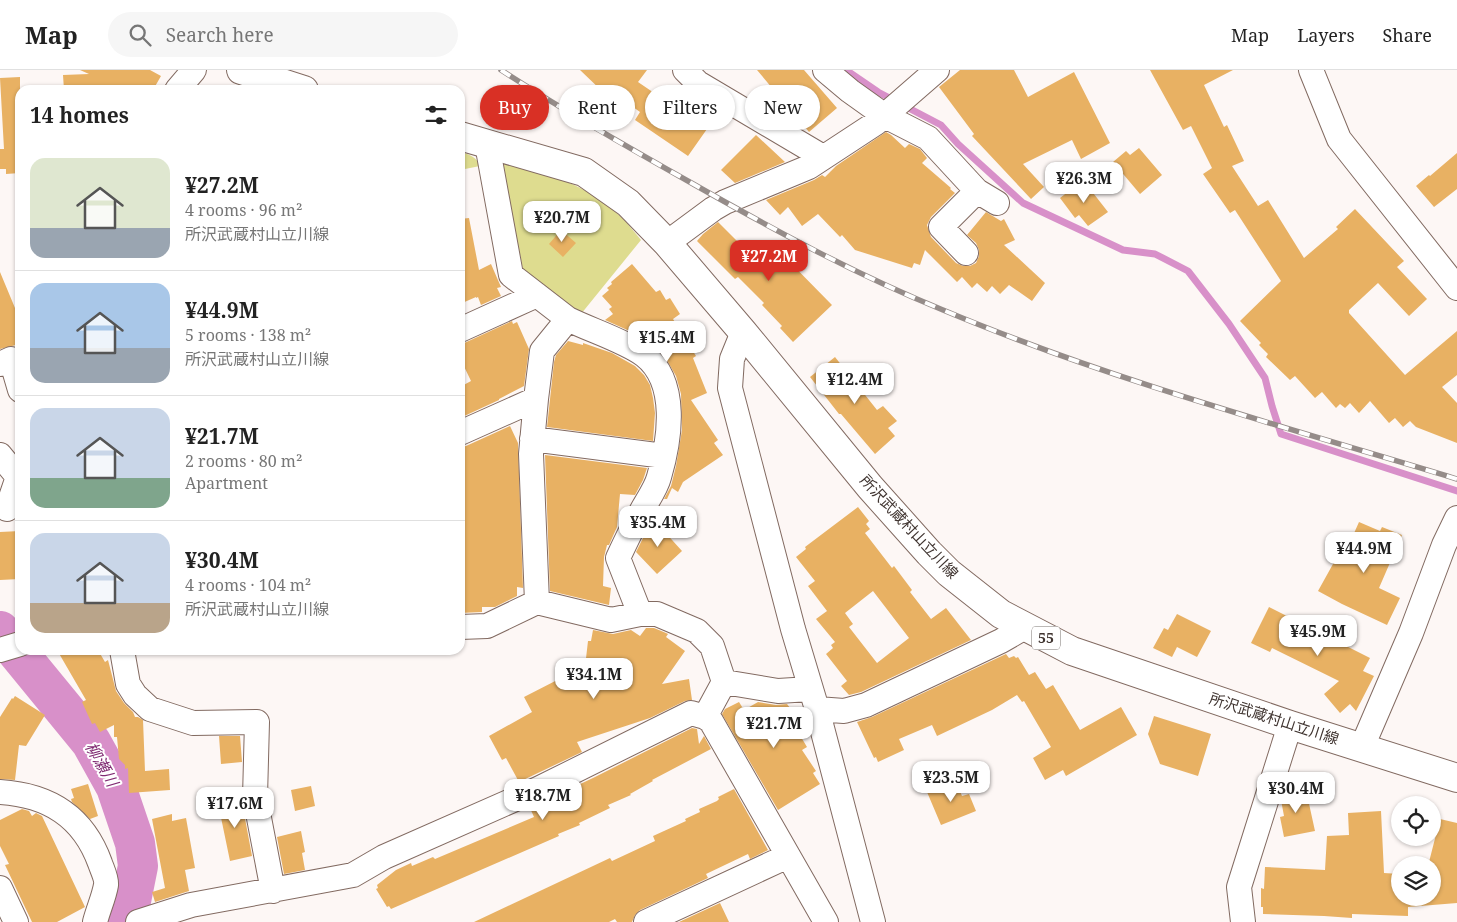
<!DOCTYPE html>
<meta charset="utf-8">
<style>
body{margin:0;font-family:"Noto Serif","Noto Sans JP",serif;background:#f6f6f6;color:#222;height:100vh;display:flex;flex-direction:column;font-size:19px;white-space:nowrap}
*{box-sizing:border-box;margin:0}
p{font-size:16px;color:#767676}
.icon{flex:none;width:28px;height:28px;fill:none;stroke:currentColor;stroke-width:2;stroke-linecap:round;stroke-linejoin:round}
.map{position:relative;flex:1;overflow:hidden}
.details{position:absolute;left:15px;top:15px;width:450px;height:570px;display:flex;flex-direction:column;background:#fff;border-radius:15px;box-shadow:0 1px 4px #0004}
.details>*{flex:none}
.banner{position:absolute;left:480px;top:15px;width:475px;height:45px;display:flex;gap:10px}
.fabs{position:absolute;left:1391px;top:726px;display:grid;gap:10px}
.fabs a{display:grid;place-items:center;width:50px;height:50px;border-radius:50%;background:#fff;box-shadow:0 1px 4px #0004;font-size:25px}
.price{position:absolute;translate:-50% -42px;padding:0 11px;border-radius:10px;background:#fff;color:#222;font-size:16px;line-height:32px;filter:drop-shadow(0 1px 2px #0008)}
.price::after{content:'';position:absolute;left:50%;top:30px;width:15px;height:11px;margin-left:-8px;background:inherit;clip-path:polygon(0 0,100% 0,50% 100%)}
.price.active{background:#d93025;color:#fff}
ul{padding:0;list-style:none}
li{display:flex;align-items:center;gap:15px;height:125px;padding:0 15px}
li+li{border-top:1px solid #e0e0e0}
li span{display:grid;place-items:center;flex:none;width:140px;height:100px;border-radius:15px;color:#555}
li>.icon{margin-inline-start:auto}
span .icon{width:60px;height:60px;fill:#fffc;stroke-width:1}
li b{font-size:21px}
h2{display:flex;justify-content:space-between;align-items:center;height:60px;padding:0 15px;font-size:21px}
.pill{padding:0 18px;border-radius:22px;background:#fff;box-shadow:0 1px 4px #0004;font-size:18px;line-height:45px}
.pill.active{background:#d93025;color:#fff}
header{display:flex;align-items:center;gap:30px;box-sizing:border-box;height:70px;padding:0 25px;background:#fff;border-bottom:1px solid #e0e0e0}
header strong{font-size:24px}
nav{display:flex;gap:28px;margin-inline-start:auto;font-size:18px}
.search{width:350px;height:45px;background:#f6f6f6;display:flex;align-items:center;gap:12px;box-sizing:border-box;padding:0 18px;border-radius:28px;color:#767676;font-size:19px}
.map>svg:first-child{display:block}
.green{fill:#dedc8f}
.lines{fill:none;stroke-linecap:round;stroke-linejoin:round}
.stream{stroke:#d890c9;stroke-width:7}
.river{stroke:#d890c9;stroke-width:40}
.building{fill:#e8b163;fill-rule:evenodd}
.minor-casing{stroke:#826a61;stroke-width:26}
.major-casing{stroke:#826a61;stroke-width:30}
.minor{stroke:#fff;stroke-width:24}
.major{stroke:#fff;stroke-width:28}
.rail-casing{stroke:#958c89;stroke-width:5.5}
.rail{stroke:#fff;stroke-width:4;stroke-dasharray:11;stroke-linecap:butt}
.labels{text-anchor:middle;stroke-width:4;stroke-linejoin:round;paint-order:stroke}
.shield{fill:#fff;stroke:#79726f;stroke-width:1}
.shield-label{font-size:14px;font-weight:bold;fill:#403531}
.street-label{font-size:15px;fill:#403531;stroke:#fff}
.water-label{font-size:16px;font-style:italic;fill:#812c73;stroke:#fff}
</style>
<header>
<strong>Map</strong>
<div class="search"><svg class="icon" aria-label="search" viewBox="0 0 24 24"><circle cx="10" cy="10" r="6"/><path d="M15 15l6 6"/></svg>Search here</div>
<nav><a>Map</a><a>Layers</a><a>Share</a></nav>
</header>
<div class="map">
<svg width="1457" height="852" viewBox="0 0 1457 852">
<rect width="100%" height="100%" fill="#fdf7f5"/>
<path class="green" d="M 460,82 C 469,84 477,87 480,96 L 460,100 Z
M 502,92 C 544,103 588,114 620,146 C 628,153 634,162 641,170 L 581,244 L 523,200 Z"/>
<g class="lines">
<path class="stream" d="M 846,0 L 878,22 L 941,55 L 958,74 L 1023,133 L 1123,180 L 1155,184 L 1188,201 L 1229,254 L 1265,308 L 1272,336 L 1281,364 L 1457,421"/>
<path class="river" d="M 0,561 L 91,672 L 116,717 L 135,773 L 138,796 L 131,831 L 125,852"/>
</g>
<path class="building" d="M 80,0 L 150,0 L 161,6 L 153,20 L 64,20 L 63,5 L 89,4 Z
M 580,0 L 647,0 L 638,12 L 707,59 L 688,86 L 635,50 L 640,42 L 608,19 L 604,23 Z
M 757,0 L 804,0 L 837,38 L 809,62 Z
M 960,0 L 1014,0 L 1028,27 L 1074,2 L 1110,73 L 1081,89 L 1072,70 L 1023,94 L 1044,117 L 1031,129 L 972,66 L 974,64 L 939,17 Z
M 1150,0 L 1233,0 L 1204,15 L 1224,57 L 1227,55 L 1244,91 L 1232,96 L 1258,136 L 1268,130 L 1304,188 L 1338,159 L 1336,157 L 1355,139 L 1404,191 L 1397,197 L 1427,229 L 1409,246 L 1378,213 L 1349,240 L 1349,243 L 1405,305 L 1457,261 L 1457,305 L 1442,317 L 1457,333 L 1457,373 L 1416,357 L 1410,351 L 1403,357 L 1395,348 L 1389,353 L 1370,331 L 1359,343 L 1350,333 L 1345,338 L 1340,334 L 1336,338 L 1322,322 L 1315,328 L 1295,306 L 1290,310 L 1266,287 L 1268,284 L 1259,275 L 1261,273 L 1240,251 L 1281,211 L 1235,140 L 1230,143 L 1203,104 L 1212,98 L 1191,56 L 1183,60 Z
M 20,7 L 20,103 L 6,104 L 6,99 L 0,99 L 0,79 L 4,79 L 0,8 Z
M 886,62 L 891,65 L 905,78 L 909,74 L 920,79 L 927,88 L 922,93 L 951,118 L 950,119 L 955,123 L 931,147 L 927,155 L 931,167 L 956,193 L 963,196 L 970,196 L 976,193 L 979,186 L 979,180 L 976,173 L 967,165 L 986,142 L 1001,151 L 1004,149 L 1015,170 L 1004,175 L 1045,213 L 1032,231 L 1009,215 L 1000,224 L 992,216 L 987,222 L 977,213 L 972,218 L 962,207 L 957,212 L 925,180 L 920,195 L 914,193 L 912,198 L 855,180 L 842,165 L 840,167 L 818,144 L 802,156 L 788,137 L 780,145 L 766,130 L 814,110 L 822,105 L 825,107 L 836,96 Z
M 756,65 L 785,92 L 735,113 L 721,100 Z
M 1139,78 L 1162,105 L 1140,124 L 1113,92 L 1126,81 L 1130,85 Z
M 1457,83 L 1457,119 L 1434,137 L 1416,116 L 1429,105 L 1430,106 Z
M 1083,110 L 1108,142 L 1088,156 L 1079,145 L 1075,148 L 1060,128 Z
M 469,148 L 479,200 L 491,194 L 501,217 L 497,218 L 501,226 L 481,235 L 478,227 L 476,228 L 476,227 L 460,234 L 460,149 Z
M 718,152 L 758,192 L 774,176 L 832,235 L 793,272 L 780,258 L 782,256 L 762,235 L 764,233 L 738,207 L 735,209 L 697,171 L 703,164 Z
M 561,160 L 576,173 L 563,187 L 549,174 Z
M 632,194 L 656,222 L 660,220 L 666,230 L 670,228 L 680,244 L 673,249 L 696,286 L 693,288 L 707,323 L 691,330 L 718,370 L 714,373 L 723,385 L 683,412 L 678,422 L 672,418 L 667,429 L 664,429 L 671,416 L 676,396 L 682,360 L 681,324 L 676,306 L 665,287 L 652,274 L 634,263 L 605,250 L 613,244 L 609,239 L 612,237 L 602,226 L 609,220 L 607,218 L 612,214 L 611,212 Z
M 0,202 L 20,250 L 20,274 L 0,279 Z
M 512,251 L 513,254 L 517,252 L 529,279 L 524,316 L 499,329 L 499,330 L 460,348 L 460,317 L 471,311 L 460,288 L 460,275 Z
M 568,271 L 583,275 L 583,273 L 612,283 L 635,296 L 644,305 L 650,315 L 653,328 L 655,343 L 653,371 L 547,357 L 554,292 L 556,285 Z
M 835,287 L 877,340 L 883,336 L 897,351 L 888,358 L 895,366 L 875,384 L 841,344 L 839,344 L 810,307 Z
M 510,356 L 518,373 L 523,518 L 517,517 L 517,526 L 495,537 L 482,537 L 482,542 L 460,543 L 460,377 L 466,376 Z
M 545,385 L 647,398 L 643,410 L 635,425 L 620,424 L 617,457 L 609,475 L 607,475 L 604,487 L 603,516 L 611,518 L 609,535 L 550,521 Z
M 858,437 L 869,451 L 866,454 L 870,459 L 865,463 L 892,498 L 894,496 L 912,520 L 910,522 L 931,549 L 946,538 L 971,570 L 861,622 L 849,625 L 841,616 L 847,611 L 826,584 L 833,578 L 831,575 L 835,572 L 816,549 L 827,541 L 808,516 L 815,511 L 796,487 L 806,479 L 805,477 ZM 873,521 L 909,568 L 877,593 L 849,557 L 853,554 L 845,543 Z
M 654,450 L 682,481 L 657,504 L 636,482 L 650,454 Z
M 1359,452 L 1380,461 L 1382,457 L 1402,465 L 1379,518 L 1400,528 L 1387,555 L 1342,534 L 1318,521 L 1338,485 L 1343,488 Z
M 20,461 L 20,509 L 0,510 L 0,462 Z
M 1269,537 L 1370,588 L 1363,601 L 1374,606 L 1356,641 L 1350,634 L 1340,643 L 1324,624 L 1339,611 L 1272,578 L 1270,582 L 1251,573 Z
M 1177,544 L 1211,561 L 1197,587 L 1177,577 L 1172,587 L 1153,578 L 1164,558 L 1168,560 Z
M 646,558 L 654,558 L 666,563 L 668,564 L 666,567 L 685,581 L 662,614 L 689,609 L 692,630 L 685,631 L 650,648 L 577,672 L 582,682 L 519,712 L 506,688 L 502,690 L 489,666 L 532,642 L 524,627 L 565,606 L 567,594 L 585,597 L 588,571 L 591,571 L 593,560 L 613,564 L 631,560 L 640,566 Z
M 57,580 L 98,580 L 105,592 L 108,590 L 116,621 L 124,633 L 133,642 L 135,647 L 138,647 L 143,650 L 145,701 L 169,699 L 170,720 L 129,723 L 128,698 L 125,699 L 125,695 L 119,689 L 117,667 L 114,667 L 114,655 L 100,662 L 95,653 L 92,654 L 82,632 L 86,630 Z
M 1006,584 L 1009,588 L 1014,586 L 1016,588 L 1018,587 L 1029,605 L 1035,602 L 1046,619 L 1053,615 L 1080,660 L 1121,637 L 1137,665 L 1066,706 L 1063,700 L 1045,710 L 1033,688 L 1051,677 L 1024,631 L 1022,632 L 1017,625 L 992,640 L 937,666 L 932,655 L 899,669 L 904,680 L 878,692 L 876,687 L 874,688 L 857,652 L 872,647 Z
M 15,626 L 45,645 L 26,676 L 19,675 L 15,710 L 0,709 L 0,647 L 12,628 L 13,629 Z
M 739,632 L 744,640 L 758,632 L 776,635 L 787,634 L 794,643 L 792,645 L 804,665 L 801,667 L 807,677 L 802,680 L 816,701 L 813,703 L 820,714 L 778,740 L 722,644 L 725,639 Z
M 1154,646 L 1211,664 L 1198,706 L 1160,694 L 1148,664 Z
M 692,658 L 697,659 L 699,674 L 704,666 L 711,679 L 652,710 L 653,711 L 630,724 L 631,725 L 608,735 L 610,738 L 579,753 L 580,755 L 558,764 L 559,766 L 391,839 L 389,836 L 387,837 L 376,819 L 378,818 L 377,815 L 396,800 L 411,793 L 412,796 L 433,787 L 435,789 L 534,747 L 530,738 L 595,707 Z
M 219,666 L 240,666 L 242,692 L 221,694 Z
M 956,711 L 962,726 L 969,724 L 976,741 L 941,755 L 927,722 Z
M 88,714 L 98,746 L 90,749 L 72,732 L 71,729 L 74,728 L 71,719 Z
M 311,716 L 315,736 L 295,741 L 291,720 Z
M 734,719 L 768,780 L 750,789 L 748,784 L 706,804 L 708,808 L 640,840 L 635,845 L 632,852 L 617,852 L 615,849 L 609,852 L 474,852 L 610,788 L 612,791 L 655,771 L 653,766 L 686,751 L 685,749 L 700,742 L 699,739 L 717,731 L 719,729 L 718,727 Z
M 1306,720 L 1315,761 L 1284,767 L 1280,747 L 1284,746 L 1281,730 L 1282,725 Z
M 241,727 L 252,786 L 230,791 L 218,733 Z
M 22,739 L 29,741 L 32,746 L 36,743 L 42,746 L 85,837 L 57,852 L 32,852 L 5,795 L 9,794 L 0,776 L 0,750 Z
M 1381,741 L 1384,803 L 1400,804 L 1400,828 L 1432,828 L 1432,795 L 1420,795 L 1420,793 L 1429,792 L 1440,749 L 1457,753 L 1457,833 L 1408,837 L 1408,846 L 1352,844 L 1352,848 L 1324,846 L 1263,844 L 1263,837 L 1261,837 L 1261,818 L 1264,819 L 1265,797 L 1325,800 L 1327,766 L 1349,765 L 1348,743 Z
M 172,744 L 172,751 L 186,748 L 195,798 L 185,800 L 189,821 L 155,832 L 152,822 L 165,818 L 152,749 Z
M 301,761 L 305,782 L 302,783 L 305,800 L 284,804 L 277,767 Z
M 720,833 L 729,852 L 679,852 Z"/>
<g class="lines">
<defs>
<path id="minor" d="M 685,0 L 698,13 L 823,87
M 825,0 L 850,21 L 885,46 L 928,68 L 977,121 L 997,133
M 1311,0 L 1339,69 L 1457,218
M 177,20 L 194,0
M 667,173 L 713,139 L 725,132 L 809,97 L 876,53 L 937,0
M 966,183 L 941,157 L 977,121
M 568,249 C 590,260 625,271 644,285 C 679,312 670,370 659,407 C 656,419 646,432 640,444 C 632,458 625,473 618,488 L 640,544
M 460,260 L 537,225
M 743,262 L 732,289 L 730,318 L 793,559 L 817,639 L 873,852
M 0,294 L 11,289 L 20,320
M 460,363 L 536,329
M 532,369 L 664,386
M 0,385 L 18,407
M 7,439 L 18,407 L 20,396
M 537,532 L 611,550 L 640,544 L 657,544 L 697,561 L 712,576 L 724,612 L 778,621 L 810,619
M 460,557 L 487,556 L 537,532 L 531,384 L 536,329 L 542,281 L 568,249 L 511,205 L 487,74
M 0,580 L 20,574
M 122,580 L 128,614 L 135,625 L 150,639 L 193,653 L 257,652 L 255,727 L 273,821
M 817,639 L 844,641 L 866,635 L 1001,571 L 1025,557
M 705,647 L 724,612
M 1362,677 L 1411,563 L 1444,475 L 1457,448
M 0,722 C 48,725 83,746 100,793 C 102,799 107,809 106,815 C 104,827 98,840 95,852
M 0,818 L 16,852
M 138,852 L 191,835 L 353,805 L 384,787 L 538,719 L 691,643 L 705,647 L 711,651 L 826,852
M 646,852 L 788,786
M 1243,852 L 1239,817 L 1290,655"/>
<path id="major" d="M 241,0 L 304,20
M 460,66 L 584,102 L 628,133 L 667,173 L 743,262 L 870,417 L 929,483 L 949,503 L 1001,544 L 1072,581 L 1290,655 L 1457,708"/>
</defs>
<use href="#minor" class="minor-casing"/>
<use href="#major" class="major-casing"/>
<use href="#minor" class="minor"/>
<use href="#major" class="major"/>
<defs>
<path id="rail" d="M 501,0 C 564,41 629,78 695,115 C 776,161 857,205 943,240 C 1110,310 1285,357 1457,409"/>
</defs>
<use href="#rail" class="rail-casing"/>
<use href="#rail" class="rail"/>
</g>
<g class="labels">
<rect class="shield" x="1032" y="556.5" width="28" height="23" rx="4"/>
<g class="shield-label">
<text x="1046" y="573">55</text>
</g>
<g class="street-label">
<text transform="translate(909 457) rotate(47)" y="5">所沢武蔵村山立川線</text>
<text transform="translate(1274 649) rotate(18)" y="5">所沢武蔵村山立川線</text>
</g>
<g class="water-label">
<text transform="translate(102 694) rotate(60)" y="6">柳瀬川</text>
</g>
</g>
</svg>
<div class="fabs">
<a><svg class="icon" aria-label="locate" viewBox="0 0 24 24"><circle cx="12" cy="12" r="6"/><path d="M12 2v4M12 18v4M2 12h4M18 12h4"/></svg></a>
<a><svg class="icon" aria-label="layers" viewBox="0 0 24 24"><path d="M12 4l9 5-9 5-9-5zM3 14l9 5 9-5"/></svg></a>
</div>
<b class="price" style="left:1084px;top:134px">¥26.3M</b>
<b class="price" style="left:562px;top:173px">¥20.7M</b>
<b class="price active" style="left:769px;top:212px">¥27.2M</b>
<b class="price" style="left:667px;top:293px">¥15.4M</b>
<b class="price" style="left:855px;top:335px">¥12.4M</b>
<b class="price" style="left:658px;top:478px">¥35.4M</b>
<b class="price" style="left:1364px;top:504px">¥44.9M</b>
<b class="price" style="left:1318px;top:587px">¥45.9M</b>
<b class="price" style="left:594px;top:630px">¥34.1M</b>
<b class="price" style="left:774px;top:679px">¥21.7M</b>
<b class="price" style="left:951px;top:733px">¥23.5M</b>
<b class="price" style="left:1296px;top:744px">¥30.4M</b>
<b class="price" style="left:543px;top:751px">¥18.7M</b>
<b class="price" style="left:235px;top:759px">¥17.6M</b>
<div class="banner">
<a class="pill active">Buy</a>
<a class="pill">Rent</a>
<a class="pill">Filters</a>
<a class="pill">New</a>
</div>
<section class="details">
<h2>14 homes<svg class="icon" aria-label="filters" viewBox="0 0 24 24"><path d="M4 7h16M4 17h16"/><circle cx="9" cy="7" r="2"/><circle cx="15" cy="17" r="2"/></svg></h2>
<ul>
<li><span style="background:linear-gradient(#dfe7d0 70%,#9aa5b1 0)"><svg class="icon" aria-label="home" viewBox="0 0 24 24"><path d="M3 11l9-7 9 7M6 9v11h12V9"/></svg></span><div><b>¥27.2M</b><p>4 rooms · 96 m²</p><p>所沢武蔵村山立川線</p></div></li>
<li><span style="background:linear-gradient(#a9c7e8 65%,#9aa5b1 0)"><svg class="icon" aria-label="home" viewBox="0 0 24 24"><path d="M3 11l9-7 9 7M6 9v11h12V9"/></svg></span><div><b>¥44.9M</b><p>5 rooms · 138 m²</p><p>所沢武蔵村山立川線</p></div></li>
<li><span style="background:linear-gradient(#c9d6e8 70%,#7fa58c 0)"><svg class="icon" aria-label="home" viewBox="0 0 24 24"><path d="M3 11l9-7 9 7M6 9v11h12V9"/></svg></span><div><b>¥21.7M</b><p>2 rooms · 80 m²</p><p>Apartment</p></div></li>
<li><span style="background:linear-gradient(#c9d6e8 70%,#b9a48a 0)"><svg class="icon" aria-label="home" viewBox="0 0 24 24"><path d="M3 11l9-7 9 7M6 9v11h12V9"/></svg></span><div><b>¥30.4M</b><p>4 rooms · 104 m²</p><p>所沢武蔵村山立川線</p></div></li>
</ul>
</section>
</div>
